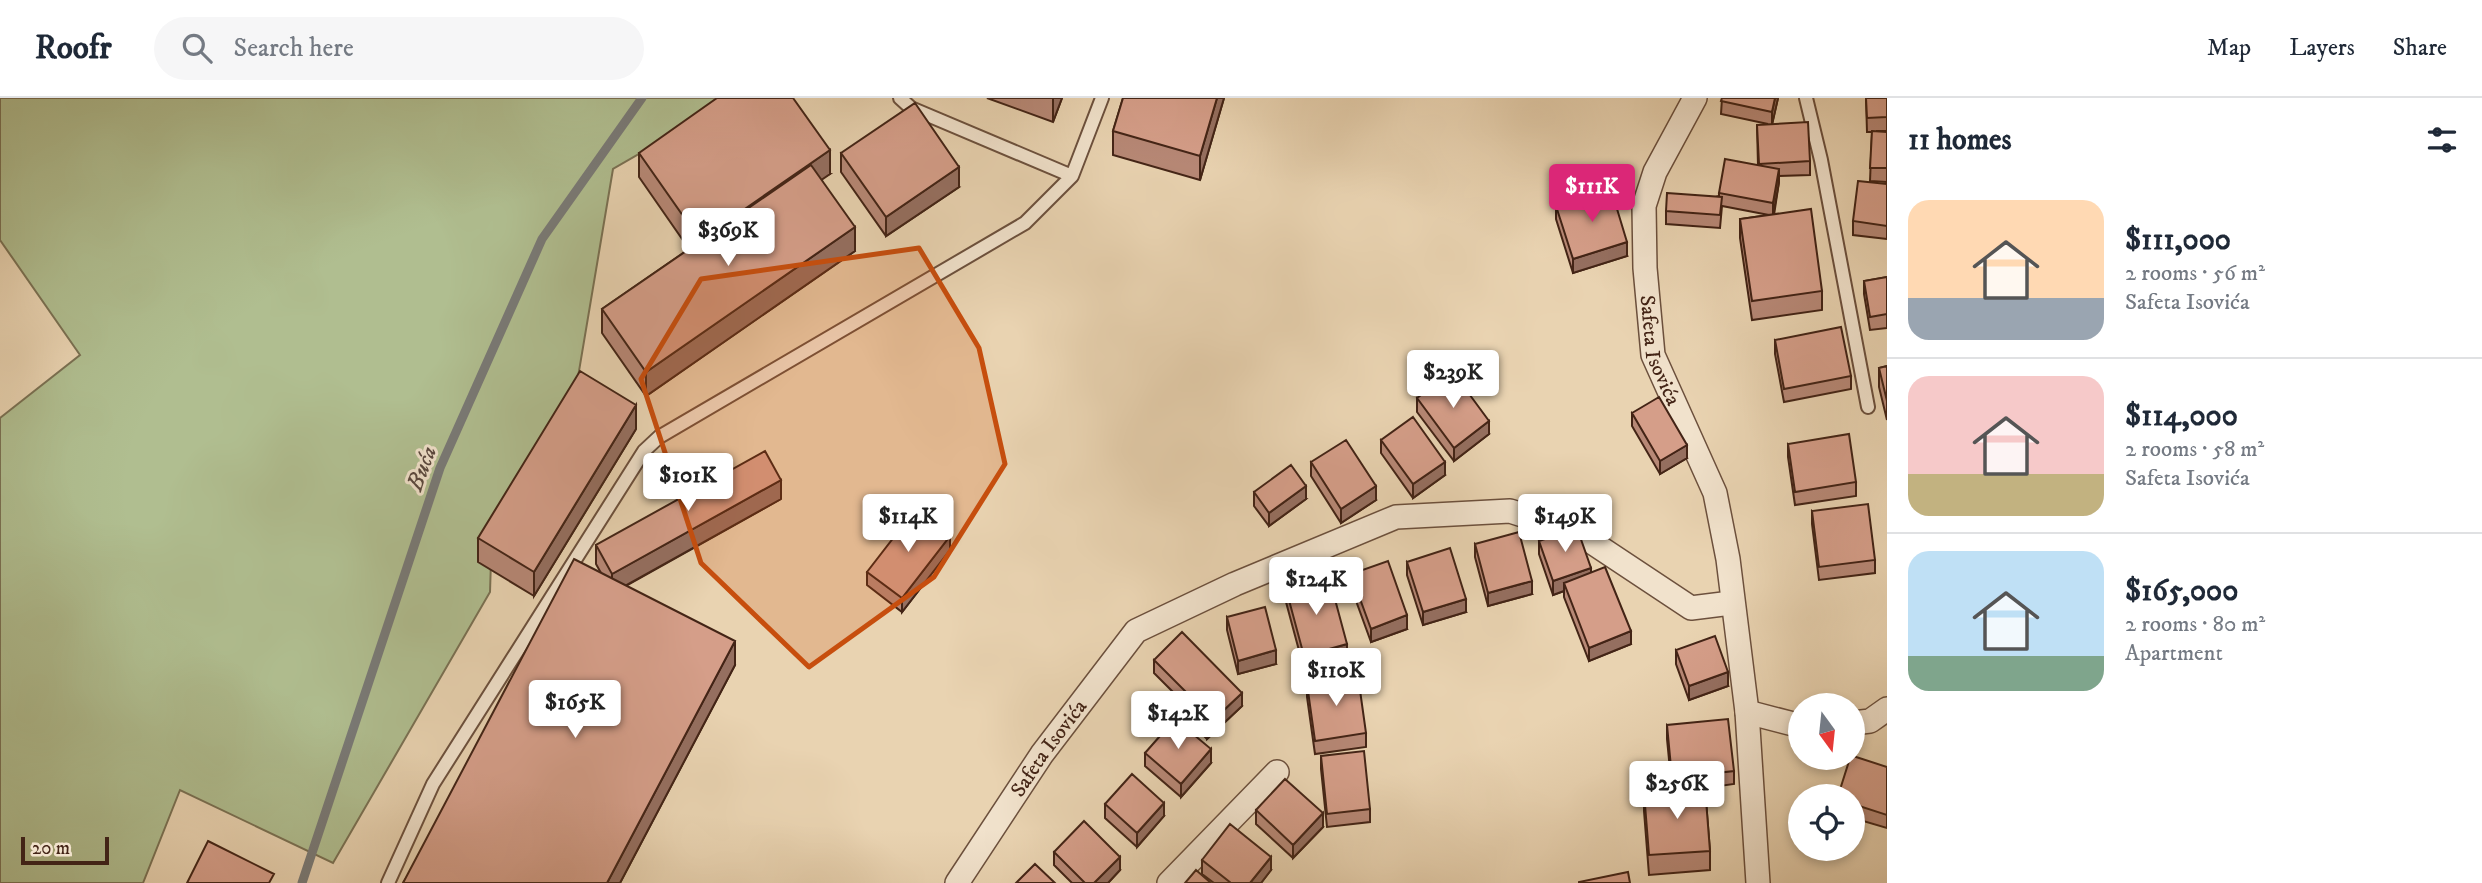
<!DOCTYPE html>
<meta charset="utf-8">
<style>
body{margin:0;font-family:"IM FELL DW Pica",serif;background:#f6f6f7;color:#1f2937;height:100vh;display:flex;flex-direction:column;font-size:26px;white-space:nowrap}
*{box-sizing:border-box;margin:0}
p{font-size:23px;color:#747a83}
.icon{flex:none;width:38px;height:38px;fill:none;stroke:currentColor;stroke-width:2;stroke-linecap:round;stroke-linejoin:round}
.map{position:relative;flex:1;overflow:hidden}
.side{display:flex;flex-direction:column;background:#fff;width:595px}
.side>*{flex:none}
.needle{width:46px;rotate:165deg}
.buttons{position:absolute;left:1788px;top:595px;display:grid;gap:14px}
.buttons a{display:grid;place-items:center;width:77px;height:77px;border-radius:50%;background:#fff;box-shadow:0 4px 10px #0003;font-size:35px}
.scale{position:absolute;left:21px;bottom:18px;width:88px;box-sizing:border-box;padding-left:7px;border:4px solid #432416;border-top:0;font-size:19px;line-height:24px;white-space:nowrap;color:#432416;-webkit-text-stroke:5px #f1e2cc;paint-order:stroke}
.price{position:absolute;translate:-50% -60px;padding:0 16px;border-radius:7px;background:#fff;color:#222;font-size:23px;line-height:46px;filter:drop-shadow(0 2px 4px #0008)}
.price::after{content:'';position:absolute;left:50%;top:42px;width:21px;height:16px;margin-left:-10px;background:inherit;clip-path:polygon(0 0,100% 0,50% 100%)}
.price.on{background:#db2777;color:#fff}
ul{padding:0;list-style:none}
li{display:flex;align-items:center;gap:21px;height:175px;padding:0 21px}
li+li{border-top:2px solid #e0e1e3}
li span{display:grid;place-items:center;flex:none;width:196px;height:140px;border-radius:21px;color:#555}
li>.icon{margin-inline-start:auto}
span .icon{width:84px;height:84px;fill:#fffc;stroke-width:1}
li b{font-size:30px}
h2{display:flex;justify-content:space-between;align-items:center;height:84px;padding:0 21px;font-size:30px}
header{display:flex;align-items:center;gap:42px;box-sizing:border-box;height:98px;padding:0 35px;background:#fff;border-bottom:2px solid #e0e1e3}
header strong{font-size:33px}
nav{display:flex;gap:38px;margin-inline-start:auto;font-size:24px}
.search{width:490px;height:63px;background:#f6f6f7;display:flex;align-items:center;gap:18px;box-sizing:border-box;padding:0 24px;border-radius:38px;color:#747a83;font-size:26px}
main{display:flex;flex:1;min-height:0}
.map>svg:first-child{display:block}
.green{fill:#b0be90;stroke:#7a7153;stroke-width:2}
.lines{fill:none;stroke-linecap:round;stroke-linejoin:round}
.stream{stroke:#797a77;stroke-width:9}
.lane-casing{stroke:#6c503d;stroke-width:16}
.street-casing{stroke:#6c503d;stroke-width:26}
.lane{stroke:#f1e2cc;stroke-width:12}
.street{stroke:#f1e2cc;stroke-width:23}
.wall{fill:#b78876;stroke:#432416;stroke-width:2}
.shaded-wall{fill:#956f60;stroke:#432416;stroke-width:2}
.building{fill:#d59e89;stroke:#432416;stroke-width:2}
.marked{fill:#c74e0e;fill-opacity:0.2;stroke:#c74e0e;stroke-width:5;stroke-linejoin:round}
.labels{text-anchor:middle;stroke-width:6;stroke-linejoin:round;paint-order:stroke}
.street-label{font-size:21px;fill:#432416;stroke:#f1e2cc}
.water-label{font-size:23px;font-style:italic;fill:#5a483e;stroke:#f1e2cc}
</style>
<header>
<strong>Roofr</strong>
<div class="search"><svg class="icon" aria-label="search" viewBox="0 0 24 24"><circle cx="10" cy="10" r="6"/><path d="M15 15l6 6"/></svg>Search here</div>
<nav><a>Map</a><a>Layers</a><a>Share</a></nav>
</header>
<main>
<div class="map">
<svg width="1887" height="785" viewBox="0 0 1887 785">
<rect width="100%" height="100%" fill="#e9d3b1"/>
<filter id="stains"><feTurbulence type="fractalNoise" baseFrequency=".00286" numOctaves="4"/><feColorMatrix values="0 0 0 0 .2 0 0 0 0 .09 0 0 0 0 .02 0 0 0 .5 -.17"/></filter>
<radialGradient id="worn" r=".72"><stop offset=".6" stop-color="#630" stop-opacity="0"/><stop offset="1" stop-color="#630" stop-opacity=".3"/></radialGradient>
<path class="green" d="M 0,0 L 736,0 L 613,71 L 577,285 L 492,431 L 490,494 L 333,765 L 180,692 L 143,785 L 0,785 L 0,320 L 80,257 L 0,142 Z"/>
<g class="lines">
<path class="stream" d="M 302,785 L 440,370 L 542,141 L 642,0"/>
<defs>
<path id="lane" d="M 900,0 L 911,10 L 1072,78
M 1806,0 L 1821,62 L 1868,309
M 388,785 L 433,686 L 644,353 L 659,339 L 1025,125 L 1072,78 L 1102,0"/>
<g id="street">
<path id="s1" d="M 1695,0 L 1655,74 L 1644,108 L 1645,170 L 1653,257 L 1715,395 L 1728,461 L 1747,614 L 1758,785"/>
<path d="M 1747,614 L 1801,628"/>
<path d="M 1853,625 L 1870,623 L 1887,611"/>
<path id="s2" d="M 957,785 L 1042,656 L 1136,533 L 1235,486 L 1396,419 L 1510,413 L 1578,435 L 1691,510 L 1731,505"/>
<path d="M 1169,785 L 1277,674"/>
</g>
</defs>
<use href="#lane" class="lane-casing"/>
<use href="#street" class="street-casing"/>
<use href="#lane" class="lane"/>
<use href="#street" class="street"/>
</g>
<path class="wall" d="M 987,0 L 1062,0 L 1053,24 Z
M 1123,0 L 1224,0 L 1200,82 L 1113,57 L 1113,33 Z
M 1722,0 L 1778,0 L 1772,26 L 1810,63 L 1810,77 L 1779,78 L 1779,84 L 1774,117 L 1822,193 L 1822,212 L 1752,222 L 1740,140 L 1740,121 L 1769,117 L 1722,108 L 1720,130 L 1666,126 L 1666,113 L 1719,98 L 1719,95 L 1758,67 L 1757,27 L 1768,26 L 1721,16 Z
M 1866,0 L 1887,0 L 1887,33 L 1876,33 L 1887,34 L 1887,84 L 1870,83 L 1872,34 L 1867,34 Z
M 639,55 L 830,76 L 821,81 L 855,153 L 646,298 L 602,235 L 602,211 L 689,151 L 639,79 Z
M 841,55 L 959,89 L 886,138 L 841,74 Z
M 1887,86 L 1887,141 L 1853,137 L 1853,123 Z
M 1556,108 L 1627,158 L 1573,175 L 1556,121 Z
M 1887,179 L 1887,230 L 1870,232 L 1864,196 L 1864,183 Z
M 1775,242 L 1851,278 L 1851,291 L 1784,304 L 1775,256 Z
M 1887,268 L 1887,322 L 1879,289 L 1879,270 Z
M 1417,300 L 1489,336 L 1454,363 L 1417,314 Z
M 1632,315 L 1687,360 L 1660,376 L 1632,328 Z
M 636,331 L 534,498 L 478,464 L 478,440 Z
M 1381,342 L 1445,377 L 1413,400 L 1381,355 Z
M 1788,346 L 1856,384 L 1856,398 L 1795,407 L 1788,359 Z
M 1311,364 L 1376,402 L 1341,425 L 1311,378 Z
M 1254,394 L 1306,401 L 1269,428 L 1254,408 Z
M 781,401 L 626,488 L 735,567 L 620,785 L 403,785 L 601,475 L 596,466 L 596,447 Z
M 1812,413 L 1875,462 L 1875,475 L 1819,482 L 1812,426 Z
M 1539,443 L 1591,475 L 1631,546 L 1589,563 L 1564,499 L 1564,493 L 1553,497 L 1539,456 Z
M 1475,446 L 1532,496 L 1488,508 L 1475,459 Z
M 950,452 L 902,514 L 867,487 L 867,474 Z
M 1407,464 L 1466,514 L 1423,527 L 1407,477 Z
M 1351,476 L 1407,531 L 1371,544 L 1351,489 Z
M 1286,491 L 1347,560 L 1304,571 L 1286,504 Z
M 1227,519 L 1276,566 L 1238,576 L 1227,532 Z
M 1676,552 L 1728,588 L 1689,602 L 1676,566 Z
M 1154,562 L 1242,608 L 1207,641 L 1190,623 L 1190,611 L 1154,575 Z
M 1307,586 L 1366,635 L 1366,649 L 1315,656 L 1307,599 Z
M 1667,627 L 1734,673 L 1734,686 L 1705,690 L 1710,753 L 1710,772 L 1649,777 L 1644,713 L 1644,694 L 1672,692 L 1667,641 Z
M 1145,655 L 1211,665 L 1181,699 L 1145,668 Z
M 1321,658 L 1370,711 L 1370,724 L 1327,729 L 1321,671 Z
M 1887,669 L 1887,730 L 1853,720 L 1853,698 Z
M 1105,706 L 1164,718 L 1137,749 L 1105,720 Z
M 1256,712 L 1323,729 L 1293,760 L 1256,726 Z
M 1054,754 L 1120,772 L 1108,785 L 1072,785 L 1054,767 Z
M 1202,762 L 1271,772 L 1261,785 L 1214,785 L 1202,776 Z"/>
<path class="shaded-wall" d="M 1053,0 L 1062,0 L 1053,24 Z
M 1217,0 L 1224,0 L 1200,82 L 1200,58 Z
M 1775,0 L 1778,0 L 1772,27 L 1772,14 Z
M 830,52 L 830,76 L 700,166 L 700,142 Z
M 959,69 L 959,89 L 886,138 L 886,119 Z
M 1779,71 L 1779,84 L 1773,118 L 1773,105 Z
M 855,129 L 855,153 L 646,298 L 646,274 Z
M 1627,144 L 1627,158 L 1573,175 L 1573,161 Z
M 636,307 L 636,331 L 534,498 L 534,474 Z
M 1489,323 L 1489,336 L 1454,363 L 1454,350 Z
M 1687,347 L 1687,360 L 1660,376 L 1660,363 Z
M 1445,364 L 1445,377 L 1413,400 L 1413,386 Z
M 781,382 L 781,401 L 612,495 L 612,476 Z
M 1306,388 L 1306,401 L 1269,428 L 1269,415 Z
M 1376,388 L 1376,402 L 1341,425 L 1341,411 Z
M 950,438 L 950,452 L 902,514 L 902,500 Z
M 1591,470 L 1591,483 L 1564,485 L 1564,493 L 1553,497 L 1553,483 Z
M 1532,483 L 1532,496 L 1488,508 L 1488,495 Z
M 1466,501 L 1466,514 L 1423,527 L 1423,514 Z
M 1407,517 L 1407,531 L 1371,544 L 1371,531 Z
M 1631,533 L 1631,546 L 1589,563 L 1589,550 Z
M 735,543 L 735,567 L 620,785 L 607,785 Z
M 1347,546 L 1347,560 L 1304,571 L 1304,558 Z
M 1276,552 L 1276,566 L 1238,576 L 1238,563 Z
M 1728,574 L 1728,588 L 1689,602 L 1689,588 Z
M 1242,595 L 1242,608 L 1207,641 L 1207,628 Z
M 1211,651 L 1211,665 L 1181,699 L 1181,686 Z
M 1164,705 L 1164,718 L 1137,749 L 1137,735 Z
M 1323,715 L 1323,729 L 1293,760 L 1293,747 Z
M 1120,759 L 1120,772 L 1108,785 L 1094,785 Z
M 1271,759 L 1271,772 L 1261,785 L 1250,785 Z"/>
<path class="building" d="M 717,0 L 793,0 L 830,52 L 700,142 L 639,55 Z
M 1123,0 L 1217,0 L 1200,58 L 1113,33 Z
M 1722,0 L 1775,0 L 1772,14 L 1721,3 Z
M 1866,0 L 1887,0 L 1887,19 L 1867,20 Z
M 915,5 L 959,69 L 886,119 L 841,55 Z
M 1808,24 L 1810,63 L 1759,66 L 1757,27 Z
M 1872,33 L 1887,34 L 1887,70 L 1870,70 Z
M 1725,61 L 1779,71 L 1773,105 L 1719,95 Z
M 811,67 L 855,129 L 646,274 L 602,211 Z
M 1858,83 L 1887,86 L 1887,128 L 1853,123 Z
M 1611,91 L 1627,144 L 1573,161 L 1556,108 Z
M 1667,95 L 1722,99 L 1720,117 L 1666,113 Z
M 1811,111 L 1822,193 L 1752,203 L 1740,121 Z
M 1887,179 L 1887,216 L 1870,219 L 1864,183 Z
M 1841,229 L 1851,278 L 1784,291 L 1775,242 Z
M 1887,268 L 1887,303 L 1879,270 Z
M 580,273 L 636,307 L 534,474 L 478,440 Z
M 1453,274 L 1489,323 L 1454,350 L 1417,300 Z
M 1659,299 L 1687,347 L 1660,363 L 1632,315 Z
M 1413,319 L 1445,364 L 1413,386 L 1381,342 Z
M 1849,336 L 1856,384 L 1795,394 L 1788,346 Z
M 1346,342 L 1376,388 L 1341,411 L 1311,364 Z
M 765,353 L 781,382 L 612,476 L 596,447 Z
M 1291,367 L 1306,388 L 1269,415 L 1254,394 Z
M 1868,406 L 1875,462 L 1819,469 L 1812,413 Z
M 915,412 L 950,438 L 902,500 L 867,474 Z
M 1577,430 L 1591,470 L 1553,483 L 1539,443 Z
M 1519,434 L 1532,483 L 1488,495 L 1475,446 Z
M 1450,450 L 1466,501 L 1423,514 L 1407,464 Z
M 574,461 L 735,543 L 607,785 L 403,785 Z
M 1388,463 L 1407,517 L 1371,531 L 1351,476 Z
M 1605,469 L 1631,533 L 1589,550 L 1564,485 Z
M 1329,479 L 1347,546 L 1304,558 L 1286,491 Z
M 1265,509 L 1276,552 L 1238,563 L 1227,519 Z
M 1182,534 L 1242,595 L 1207,628 L 1190,610 L 1196,604 L 1154,562 Z
M 1715,538 L 1728,574 L 1689,588 L 1676,552 Z
M 1358,578 L 1366,635 L 1315,643 L 1307,586 Z
M 1175,621 L 1211,651 L 1181,686 L 1145,655 Z
M 1728,621 L 1734,673 L 1672,680 L 1667,627 Z
M 1364,653 L 1370,711 L 1327,716 L 1321,658 Z
M 1853,658 L 1887,669 L 1887,717 L 1853,706 L 1853,698 L 1838,698 L 1850,660 L 1853,660 Z
M 1132,676 L 1164,705 L 1137,735 L 1105,706 Z
M 1285,681 L 1323,715 L 1293,747 L 1256,712 Z
M 1705,689 L 1710,753 L 1649,757 L 1644,694 Z
M 1084,723 L 1120,759 L 1094,785 L 1085,785 L 1054,754 Z
M 1230,726 L 1271,759 L 1250,785 L 1231,785 L 1202,762 Z
M 208,743 L 274,776 L 269,785 L 187,785 Z
M 1035,766 L 1055,785 L 1016,785 Z
M 1196,772 L 1211,785 L 1185,785 Z
M 1628,774 L 1630,785 L 1579,785 L 1579,784 Z"/>
<path class="marked" d="M 919,150 L 979,250 L 1005,366 L 934,479 L 809,569 L 701,465 L 641,281 L 701,181 Z"/>
<g class="labels">
<g class="street-label">
<text dy="7" stroke="none"><textPath href="#s1" startOffset="266">Safeta Isovića</textPath></text>
<text dy="7" stroke="none"><textPath href="#s2" startOffset="163">Safeta Isovića</textPath></text>
</g>
<g class="water-label">
<text transform="translate(421 370) rotate(-69)" y="8">Buća</text>
</g>
</g>
<rect width="100%" height="100%" filter="url(#stains)"/>
<rect width="100%" height="100%" fill="url(#worn)"/>
</svg>
<div class="buttons">
<a><svg class="needle" viewBox="-14 -14 28 28"><path d="M0-13l5 13h-10z" fill="#e53935"/><path d="M0 13l5-13h-10z" fill="#747a83"/></svg></a>
<a><svg class="icon" aria-label="locate" viewBox="0 0 24 24"><circle cx="12" cy="12" r="6"/><path d="M12 2v4M12 18v4M2 12h4M18 12h4"/></svg></a>
</div>
<div class="scale">20 m</div>
<b class="price on" style="left:1592px;top:126px">$111K</b>
<b class="price" style="left:728px;top:170px">$369K</b>
<b class="price" style="left:1453px;top:312px">$239K</b>
<b class="price" style="left:688px;top:415px">$101K</b>
<b class="price" style="left:908px;top:456px">$114K</b>
<b class="price" style="left:1565px;top:456px">$149K</b>
<b class="price" style="left:1316px;top:519px">$124K</b>
<b class="price" style="left:1336px;top:610px">$110K</b>
<b class="price" style="left:575px;top:642px">$165K</b>
<b class="price" style="left:1178px;top:653px">$142K</b>
<b class="price" style="left:1677px;top:723px">$256K</b>
</div>
<section class="side">
<h2>11 homes<svg class="icon" aria-label="filters" viewBox="0 0 24 24"><path d="M4 7h16M4 17h16"/><circle cx="9" cy="7" r="2"/><circle cx="15" cy="17" r="2"/></svg></h2>
<ul>
<li><span style="background:linear-gradient(#ffd9b3 70%,#9aa5b1 0)"><svg class="icon" aria-label="home" viewBox="0 0 24 24"><path d="M3 11l9-7 9 7M6 9v11h12V9"/></svg></span><div><b>$111,000</b><p>2 rooms · 56 m²</p><p>Safeta Isovića</p></div></li>
<li><span style="background:linear-gradient(#f6c9c9 70%,#c2b280 0)"><svg class="icon" aria-label="home" viewBox="0 0 24 24"><path d="M3 11l9-7 9 7M6 9v11h12V9"/></svg></span><div><b>$114,000</b><p>2 rooms · 58 m²</p><p>Safeta Isovića</p></div></li>
<li><span style="background:linear-gradient(#bfe0f5 75%,#7fa58c 0)"><svg class="icon" aria-label="home" viewBox="0 0 24 24"><path d="M3 11l9-7 9 7M6 9v11h12V9"/></svg></span><div><b>$165,000</b><p>2 rooms · 80 m²</p><p>Apartment</p></div></li>
</ul>
</section>
</main>
